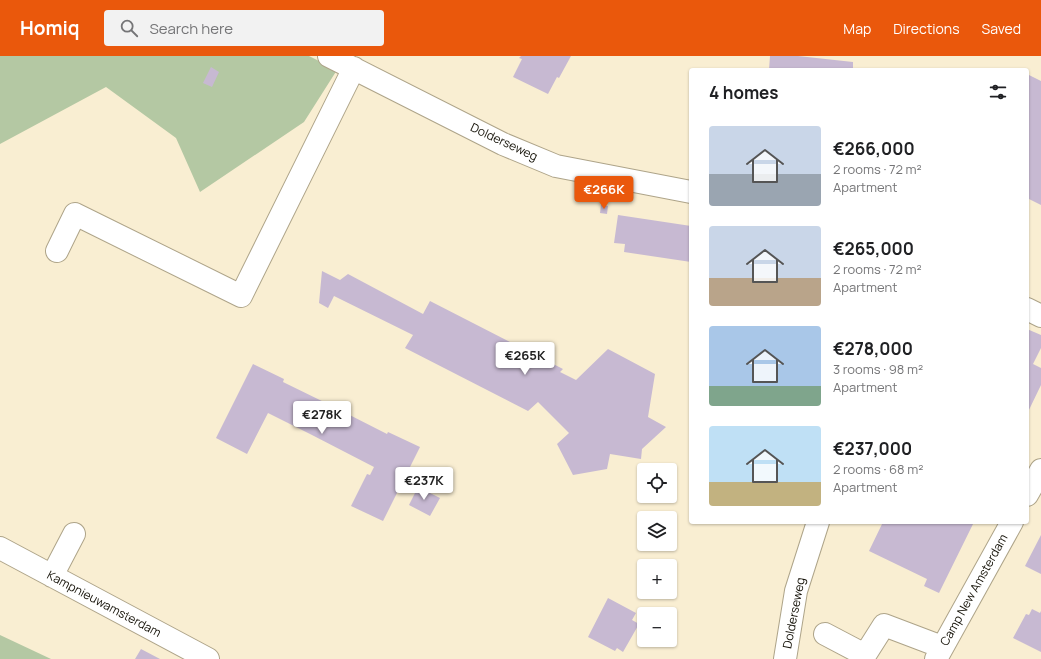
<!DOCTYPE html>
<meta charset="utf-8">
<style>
body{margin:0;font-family:Manrope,sans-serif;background:#f2f2f2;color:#202124;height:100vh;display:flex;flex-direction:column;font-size:15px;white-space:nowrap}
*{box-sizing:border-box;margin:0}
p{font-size:13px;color:#757577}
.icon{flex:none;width:22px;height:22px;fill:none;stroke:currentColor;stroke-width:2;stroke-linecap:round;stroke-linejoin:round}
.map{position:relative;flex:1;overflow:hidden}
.side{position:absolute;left:689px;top:12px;width:340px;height:456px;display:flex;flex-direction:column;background:#fff;border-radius:4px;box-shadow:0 1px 3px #0004}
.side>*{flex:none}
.controls{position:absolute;left:637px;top:407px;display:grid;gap:8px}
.controls a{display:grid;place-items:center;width:40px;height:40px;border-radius:4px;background:#fff;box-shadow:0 1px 3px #0004;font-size:20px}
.price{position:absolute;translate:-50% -34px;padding:0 9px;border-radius:4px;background:#fff;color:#222;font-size:13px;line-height:26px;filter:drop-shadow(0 1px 2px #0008)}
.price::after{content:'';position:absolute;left:50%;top:24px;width:12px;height:9px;margin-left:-6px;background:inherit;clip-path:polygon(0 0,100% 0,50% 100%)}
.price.selected{background:#ea580c;color:#fff}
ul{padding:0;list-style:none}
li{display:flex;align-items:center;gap:12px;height:100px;padding:0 20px}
li span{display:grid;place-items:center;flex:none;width:112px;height:80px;border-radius:4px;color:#555}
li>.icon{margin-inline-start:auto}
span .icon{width:48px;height:48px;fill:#fffc;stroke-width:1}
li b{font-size:17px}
h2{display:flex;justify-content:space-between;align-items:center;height:48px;padding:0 20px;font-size:17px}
header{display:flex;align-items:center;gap:24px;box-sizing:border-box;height:56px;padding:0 20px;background:#ea580c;color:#fff}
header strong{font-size:19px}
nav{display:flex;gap:22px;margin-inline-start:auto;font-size:14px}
.search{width:280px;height:36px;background:#f2f2f2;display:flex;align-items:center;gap:10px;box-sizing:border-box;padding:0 14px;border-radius:4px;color:#757577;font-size:15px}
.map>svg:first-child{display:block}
.green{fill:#b4c8a3}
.building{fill:#c7b9d2}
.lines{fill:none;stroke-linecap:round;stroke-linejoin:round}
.minor-casing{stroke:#aea489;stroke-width:24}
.minor{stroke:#fff;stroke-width:22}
.labels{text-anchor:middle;stroke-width:3;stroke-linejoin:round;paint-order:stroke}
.street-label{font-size:12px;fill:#141107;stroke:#fff}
</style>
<header>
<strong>Homiq</strong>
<div class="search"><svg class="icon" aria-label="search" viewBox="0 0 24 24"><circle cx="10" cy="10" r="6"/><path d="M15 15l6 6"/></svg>Search here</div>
<nav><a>Map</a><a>Directions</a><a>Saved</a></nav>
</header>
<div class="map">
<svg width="1041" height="603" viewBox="0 0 1041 603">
<rect width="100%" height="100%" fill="#f9eed2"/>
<path class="green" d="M 0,0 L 309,0 L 337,14 L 304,66 L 200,136 L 176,82 L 106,31 L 0,88 Z
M 0,579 L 51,603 L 0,603 Z"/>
<path class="building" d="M 521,0 L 571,0 L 559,22 L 557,21 L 548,38 L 513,21 L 522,3 L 519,2 Z
M 770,0 L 798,0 L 853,6 L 853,14 L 769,14 Z
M 211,11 L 219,16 L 212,31 L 203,27 Z
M 1027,18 L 1041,25 L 1041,149 L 1027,142 Z
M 601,149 L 608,150 L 607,158 L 600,157 Z
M 618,159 L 691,170 L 691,206 L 624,196 L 625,188 L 614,187 Z
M 322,215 L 340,224 L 348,218 L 423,258 L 430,245 L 563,313 L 560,316 L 576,324 L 608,293 L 655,318 L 648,361 L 666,371 L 642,393 L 641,403 L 610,398 L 607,413 L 573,419 L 557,388 L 569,377 L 538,346 L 528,355 L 405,292 L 413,279 L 334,240 L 328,252 L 319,247 Z
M 1027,273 L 1041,279 L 1041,292 L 1033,308 L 1041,312 L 1041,329 L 1027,358 Z
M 253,308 L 284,323 L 283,326 L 328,348 L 387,378 L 388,376 L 420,391 L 383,465 L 351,450 L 367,418 L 370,419 L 374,411 L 312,379 L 268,357 L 247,398 L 216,382 Z
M 418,431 L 440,442 L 430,460 L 409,449 Z
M 883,466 L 974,466 L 939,537 L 924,530 L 927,523 L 869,495 Z
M 1041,479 L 1041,518 L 1025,510 Z
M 608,542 L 636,557 L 632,564 L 639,568 L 623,596 L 617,592 L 615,595 L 588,581 Z
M 1032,553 L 1040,557 L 1041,555 L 1041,596 L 1013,582 L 1026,558 L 1029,559 Z
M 141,593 L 160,603 L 135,603 Z"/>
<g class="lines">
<defs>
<path id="minor" d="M 329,0 L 503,88 L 556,110 L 691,136
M 57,195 L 75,158 L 241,240 L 354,12
M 1027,253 L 1041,260
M 1027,439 L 1041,414
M 0,492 L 208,603
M 52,520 L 74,478
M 825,578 L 865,599 L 884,569 L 942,591
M 785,603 L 796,535 L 818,466
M 936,603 L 1012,466"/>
</defs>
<use href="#minor" class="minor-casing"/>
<use href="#minor" class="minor"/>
</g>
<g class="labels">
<g class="street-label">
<text transform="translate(504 86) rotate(25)" y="4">Dolderseweg</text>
<text transform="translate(974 534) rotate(-61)" y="4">Camp New Amsterdam</text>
<text transform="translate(104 548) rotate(28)" y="4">Kampnieuwamsterdam</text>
<text transform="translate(794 557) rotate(-79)" y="4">Dolderseweg</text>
</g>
</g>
</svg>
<div class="controls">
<a><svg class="icon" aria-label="locate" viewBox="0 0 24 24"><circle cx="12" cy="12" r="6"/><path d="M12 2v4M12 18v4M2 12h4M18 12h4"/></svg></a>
<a><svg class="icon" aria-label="layers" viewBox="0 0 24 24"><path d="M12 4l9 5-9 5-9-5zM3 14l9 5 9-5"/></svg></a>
<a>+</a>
<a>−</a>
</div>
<b class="price selected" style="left:604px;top:154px">€266K</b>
<b class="price" style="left:525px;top:320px">€265K</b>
<b class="price" style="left:322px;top:379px">€278K</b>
<b class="price" style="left:424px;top:445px">€237K</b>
<section class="side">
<h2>4 homes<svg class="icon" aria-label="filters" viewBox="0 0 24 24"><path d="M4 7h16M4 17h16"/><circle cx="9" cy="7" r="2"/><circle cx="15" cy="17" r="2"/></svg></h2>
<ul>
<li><span style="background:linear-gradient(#c9d6e8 60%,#9aa5b1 0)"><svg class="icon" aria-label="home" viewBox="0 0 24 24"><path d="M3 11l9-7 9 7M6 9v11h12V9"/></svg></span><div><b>€266,000</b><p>2 rooms · 72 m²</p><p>Apartment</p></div></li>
<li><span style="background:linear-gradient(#c9d6e8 65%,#b9a48a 0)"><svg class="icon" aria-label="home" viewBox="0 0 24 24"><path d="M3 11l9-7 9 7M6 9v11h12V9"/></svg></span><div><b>€265,000</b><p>2 rooms · 72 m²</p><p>Apartment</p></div></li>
<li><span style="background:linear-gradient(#a9c7e8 75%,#7fa58c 0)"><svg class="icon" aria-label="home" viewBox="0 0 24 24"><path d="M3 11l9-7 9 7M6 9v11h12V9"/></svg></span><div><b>€278,000</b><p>3 rooms · 98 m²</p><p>Apartment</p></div></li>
<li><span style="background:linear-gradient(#bfe0f5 70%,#c2b280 0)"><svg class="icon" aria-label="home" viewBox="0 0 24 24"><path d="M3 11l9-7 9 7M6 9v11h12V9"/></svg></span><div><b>€237,000</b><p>2 rooms · 68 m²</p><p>Apartment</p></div></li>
</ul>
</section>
</div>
